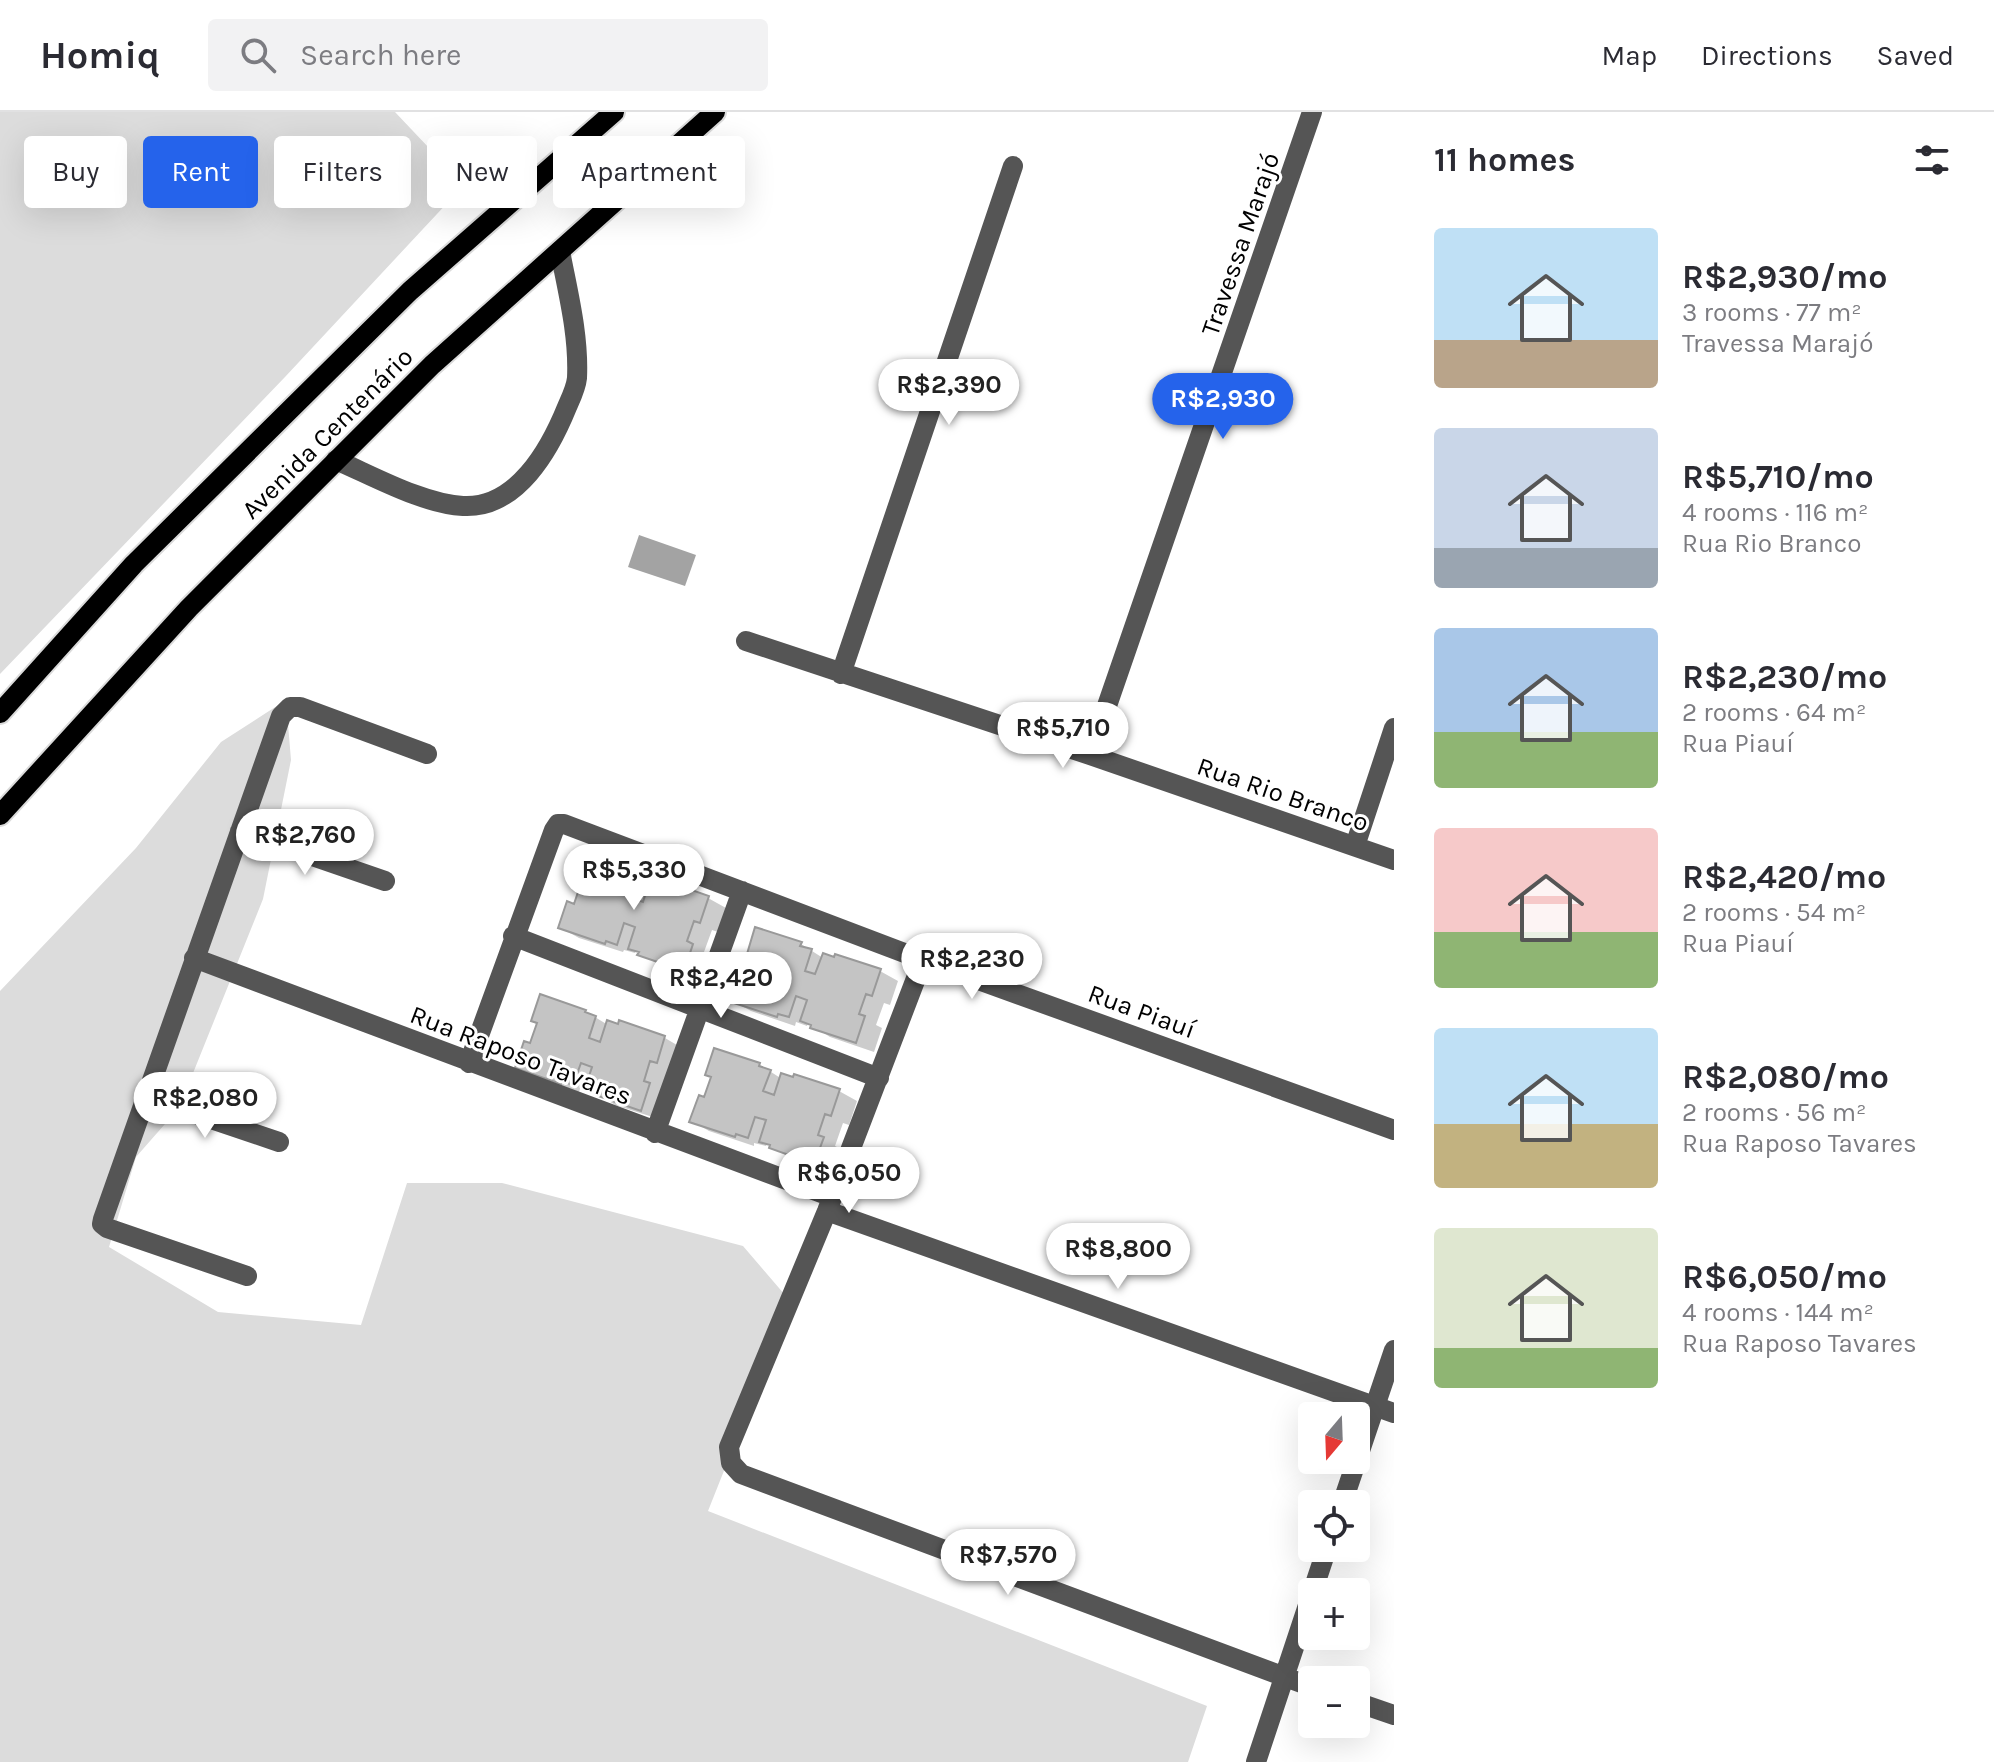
<!DOCTYPE html>
<meta charset="utf-8">
<style>
body{margin:0;font-family:Karla,sans-serif;background:#f2f2f3;color:#2b2b33;height:100vh;display:flex;flex-direction:column;font-size:30px;white-space:nowrap}
*{box-sizing:border-box;margin:0}
p{font-size:26px;color:#7c7c81}
.icon{flex:none;width:44px;height:44px;fill:none;stroke:currentColor;stroke-width:2;stroke-linecap:round;stroke-linejoin:round}
.map{position:relative;flex:1;overflow:hidden}
.drawer{display:flex;flex-direction:column;background:#fff;width:600px}
.drawer>*{flex:none}
.guide{position:absolute;left:24px;top:24px;width:760px;height:72px;display:flex;gap:16px}
.needle{width:52px;rotate:199deg}
.tools{position:absolute;left:1298px;top:1290px;display:grid;gap:16px}
.tools a{display:grid;place-items:center;width:72px;height:72px;border-radius:8px;background:#fff;box-shadow:0 8px 32px #0002;font-size:40px}
.price{position:absolute;translate:-50% -68px;padding:0 18px;border-radius:28px;background:#fff;color:#222;font-size:26px;line-height:52px;filter:drop-shadow(0 2px 4px #0008)}
.price::after{content:'';position:absolute;left:50%;top:48px;width:24px;height:18px;margin-left:-12px;background:inherit;clip-path:polygon(0 0,100% 0,50% 100%)}
.price.current{background:#2563eb;color:#fff}
ul{padding:0;list-style:none}
li{display:flex;align-items:center;gap:24px;height:200px;padding:0 40px}
li span{display:grid;place-items:center;flex:none;width:224px;height:160px;border-radius:8px;color:#555}
li>.icon{margin-inline-start:auto}
span .icon{width:96px;height:96px;fill:#fffc;stroke-width:1}
li b{font-size:34px}
h2{display:flex;justify-content:space-between;align-items:center;height:96px;padding:0 40px;font-size:34px}
.pill{padding:0 28px;border-radius:8px;background:#fff;box-shadow:0 8px 32px #0002;font-size:28px;line-height:72px}
.pill.current{background:#2563eb;color:#fff}
header{display:flex;align-items:center;gap:48px;box-sizing:border-box;height:112px;padding:0 40px;background:#fff;border-bottom:2px solid #e1e1e2}
header strong{font-size:38px}
nav{display:flex;gap:44px;margin-inline-start:auto;font-size:28px}
.search{width:560px;height:72px;background:#f2f2f3;display:flex;align-items:center;gap:20px;box-sizing:border-box;padding:0 28px;border-radius:8px;color:#7c7c81;font-size:30px}
main{display:flex;flex:1;min-height:0}
.map>svg:first-child{display:block}
.green{fill:#dcdcdc}
.water{fill:#a3a3a3}
.shadow{fill:#0003}
.building{fill:#c4c4c4;stroke:#999;stroke-width:2}
.lines{fill:none;stroke-linecap:round;stroke-linejoin:round}
.major-casing{stroke:#dbdbdb;stroke-width:24}
.minor{stroke:#555;stroke-width:20}
.major{stroke:#000;stroke-width:20}
.labels{text-anchor:middle;stroke-width:6;stroke-linejoin:round;paint-order:stroke}
.street-label{font-size:26px;fill:#000;stroke:#fff}
</style>
<header>
<strong>Homiq</strong>
<div class="search"><svg class="icon" aria-label="search" viewBox="0 0 24 24"><circle cx="10" cy="10" r="6"/><path d="M15 15l6 6"/></svg>Search here</div>
<nav><a>Map</a><a>Directions</a><a>Saved</a></nav>
</header>
<main>
<div class="map">
<svg width="1394" height="1650" viewBox="0 0 1394 1650">
<rect width="100%" height="100%" fill="#fff"/>
<path class="green" d="M 0,0 L 395,0 L 464,73 L 285,265 L 0,562 Z
M 286,588 L 291,648 L 263,787 L 179,996 L 136,1045 L 109,1135 L 218,1200 L 361,1213 L 407,1071 L 502,1071 L 743,1134 L 791,1190 L 708,1399 L 1207,1594 L 1188,1650 L 0,1650 L 0,879 L 136,736 L 221,630 Z"/>
<path class="water" d="M 639,423 L 696,443 L 685,474 L 628,455 Z"/>
<path class="shadow" d="M 629,759 L 651,773 L 708,786 L 726,796 L 718,820 L 712,818 L 704,840 L 710,844 L 702,867 L 658,852 L 636,839 L 635,841 L 624,838 L 623,840 L 579,826 L 561,816 L 575,794 Z
M 801,832 L 823,846 L 880,859 L 898,869 L 890,893 L 884,891 L 876,913 L 882,916 L 874,940 L 830,925 L 808,911 L 807,914 L 796,910 L 795,914 L 751,899 L 733,889 L 747,867 Z
M 541,885 L 585,899 L 608,913 L 619,914 L 621,911 L 665,926 L 682,936 L 659,1007 L 615,993 L 592,978 L 591,981 L 580,977 L 579,980 L 535,966 L 518,956 L 532,934 L 539,912 Z
M 716,938 L 760,953 L 782,967 L 839,979 L 857,989 L 849,1013 L 843,1011 L 835,1034 L 841,1037 L 833,1061 L 789,1045 L 767,1032 L 766,1034 L 754,1031 L 754,1034 L 709,1019 L 692,1009 L 706,988 L 713,965 Z"/>
<path class="building" d="M 583,742 L 630,758 L 629,761 L 640,764 L 632,786 L 643,790 L 650,768 L 661,772 L 663,768 L 709,784 L 700,811 L 694,809 L 687,829 L 693,832 L 684,859 L 637,843 L 639,840 L 628,837 L 635,815 L 624,811 L 617,833 L 606,829 L 605,832 L 558,816 L 567,789 L 574,792 L 581,771 L 574,769 Z
M 755,815 L 802,830 L 800,834 L 812,837 L 805,859 L 815,862 L 823,841 L 834,845 L 835,842 L 881,857 L 872,884 L 866,882 L 859,902 L 865,904 L 856,931 L 810,916 L 811,913 L 800,909 L 807,888 L 796,884 L 789,905 L 778,902 L 777,905 L 731,890 L 740,863 L 746,865 L 752,844 L 747,842 Z
M 540,882 L 586,898 L 585,900 L 596,904 L 589,926 L 600,930 L 607,908 L 618,912 L 619,908 L 665,924 L 657,951 L 650,949 L 644,969 L 650,971 L 641,999 L 595,983 L 596,980 L 585,976 L 592,955 L 581,951 L 573,973 L 562,969 L 561,972 L 515,956 L 524,929 L 530,931 L 537,911 L 531,909 Z
M 714,936 L 760,951 L 759,954 L 771,958 L 763,979 L 774,983 L 781,961 L 793,965 L 794,962 L 840,977 L 831,1004 L 825,1002 L 818,1023 L 824,1025 L 814,1052 L 769,1036 L 770,1033 L 759,1030 L 766,1008 L 755,1005 L 748,1026 L 736,1022 L 735,1025 L 689,1010 L 699,983 L 704,985 L 711,965 L 705,963 Z"/>
<g class="lines">
<defs>
<path id="major" d="M 0,601 L 134,452 L 410,179 L 614,0
M 0,703 L 189,496 L 432,253 L 715,0"/>
</defs>
<use href="#major" class="major-casing"/>
<path class="minor" d="M 336,348 C 373,364 423,392 463,394 C 517,397 550,337 567,295 C 571,286 576,276 577,266 C 579,223 568,181 560,139
M 746,529 L 1090,643 L 1394,748
M 841,562 L 1013,54
M 1090,643 L 1312,0
M 240,719 L 385,769
M 1355,734 L 1394,616
M 513,824 L 879,966
M 194,846 L 832,1085
M 923,848 L 827,1099 L 729,1335 L 731,1351 L 741,1362 L 1312,1575
M 469,951 L 554,718 L 558,712 L 564,712 L 923,848 L 1394,1018
M 146,985 L 279,1030
M 655,1021 L 742,779
M 827,1099 L 1394,1301
M 247,1164 L 107,1116 L 102,1112 L 103,1107 L 281,604 L 290,595 L 300,595 L 427,642
M 1342,1392 L 1394,1238
M 1356,1590 L 1394,1603
M 1256,1650 L 1327,1436"/>
<use href="#major" class="major"/>
</g>
<g class="labels">
<g class="street-label">
<text transform="translate(1240 132) rotate(-71)" y="9">Travessa Marajó</text>
<text transform="translate(327 321) rotate(-45)" y="9">Avenida Centenário</text>
<text transform="translate(1283 682) rotate(19)" y="9">Rua Rio Branco</text>
<text transform="translate(1142 899) rotate(20)" y="9">Rua Piauí</text>
<text transform="translate(521 943) rotate(21)" y="9">Rua Raposo Tavares</text>
</g>
</g>
</svg>
<div class="tools">
<a><svg class="needle" viewBox="-14 -14 28 28"><path d="M0-13l5 13h-10z" fill="#e53935"/><path d="M0 13l5-13h-10z" fill="#7c7c81"/></svg></a>
<a><svg class="icon" aria-label="locate" viewBox="0 0 24 24"><circle cx="12" cy="12" r="6"/><path d="M12 2v4M12 18v4M2 12h4M18 12h4"/></svg></a>
<a>+</a>
<a>−</a>
</div>
<b class="price" style="left:949px;top:315px">R$2,390</b>
<b class="price current" style="left:1223px;top:329px">R$2,930</b>
<b class="price" style="left:1063px;top:658px">R$5,710</b>
<b class="price" style="left:305px;top:765px">R$2,760</b>
<b class="price" style="left:634px;top:800px">R$5,330</b>
<b class="price" style="left:972px;top:889px">R$2,230</b>
<b class="price" style="left:721px;top:908px">R$2,420</b>
<b class="price" style="left:205px;top:1028px">R$2,080</b>
<b class="price" style="left:849px;top:1103px">R$6,050</b>
<b class="price" style="left:1118px;top:1179px">R$8,800</b>
<b class="price" style="left:1008px;top:1485px">R$7,570</b>
<div class="guide">
<a class="pill">Buy</a>
<a class="pill current">Rent</a>
<a class="pill">Filters</a>
<a class="pill">New</a>
<a class="pill">Apartment</a>
</div>
</div>
<section class="drawer">
<h2>11 homes<svg class="icon" aria-label="filters" viewBox="0 0 24 24"><path d="M4 7h16M4 17h16"/><circle cx="9" cy="7" r="2"/><circle cx="15" cy="17" r="2"/></svg></h2>
<ul>
<li><span style="background:linear-gradient(#bfe0f5 70%,#b9a48a 0)"><svg class="icon" aria-label="home" viewBox="0 0 24 24"><path d="M3 11l9-7 9 7M6 9v11h12V9"/></svg></span><div><b>R$2,930/mo</b><p>3 rooms · 77 m²</p><p>Travessa Marajó</p></div></li>
<li><span style="background:linear-gradient(#c9d6e8 75%,#9aa5b1 0)"><svg class="icon" aria-label="home" viewBox="0 0 24 24"><path d="M3 11l9-7 9 7M6 9v11h12V9"/></svg></span><div><b>R$5,710/mo</b><p>4 rooms · 116 m²</p><p>Rua Rio Branco</p></div></li>
<li><span style="background:linear-gradient(#a9c7e8 65%,#8fb573 0)"><svg class="icon" aria-label="home" viewBox="0 0 24 24"><path d="M3 11l9-7 9 7M6 9v11h12V9"/></svg></span><div><b>R$2,230/mo</b><p>2 rooms · 64 m²</p><p>Rua Piauí</p></div></li>
<li><span style="background:linear-gradient(#f6c9c9 65%,#8fb573 0)"><svg class="icon" aria-label="home" viewBox="0 0 24 24"><path d="M3 11l9-7 9 7M6 9v11h12V9"/></svg></span><div><b>R$2,420/mo</b><p>2 rooms · 54 m²</p><p>Rua Piauí</p></div></li>
<li><span style="background:linear-gradient(#bfe0f5 60%,#c2b280 0)"><svg class="icon" aria-label="home" viewBox="0 0 24 24"><path d="M3 11l9-7 9 7M6 9v11h12V9"/></svg></span><div><b>R$2,080/mo</b><p>2 rooms · 56 m²</p><p>Rua Raposo Tavares</p></div></li>
<li><span style="background:linear-gradient(#dfe7d0 75%,#8fb573 0)"><svg class="icon" aria-label="home" viewBox="0 0 24 24"><path d="M3 11l9-7 9 7M6 9v11h12V9"/></svg></span><div><b>R$6,050/mo</b><p>4 rooms · 144 m²</p><p>Rua Raposo Tavares</p></div></li>
</ul>
</section>
</main>
